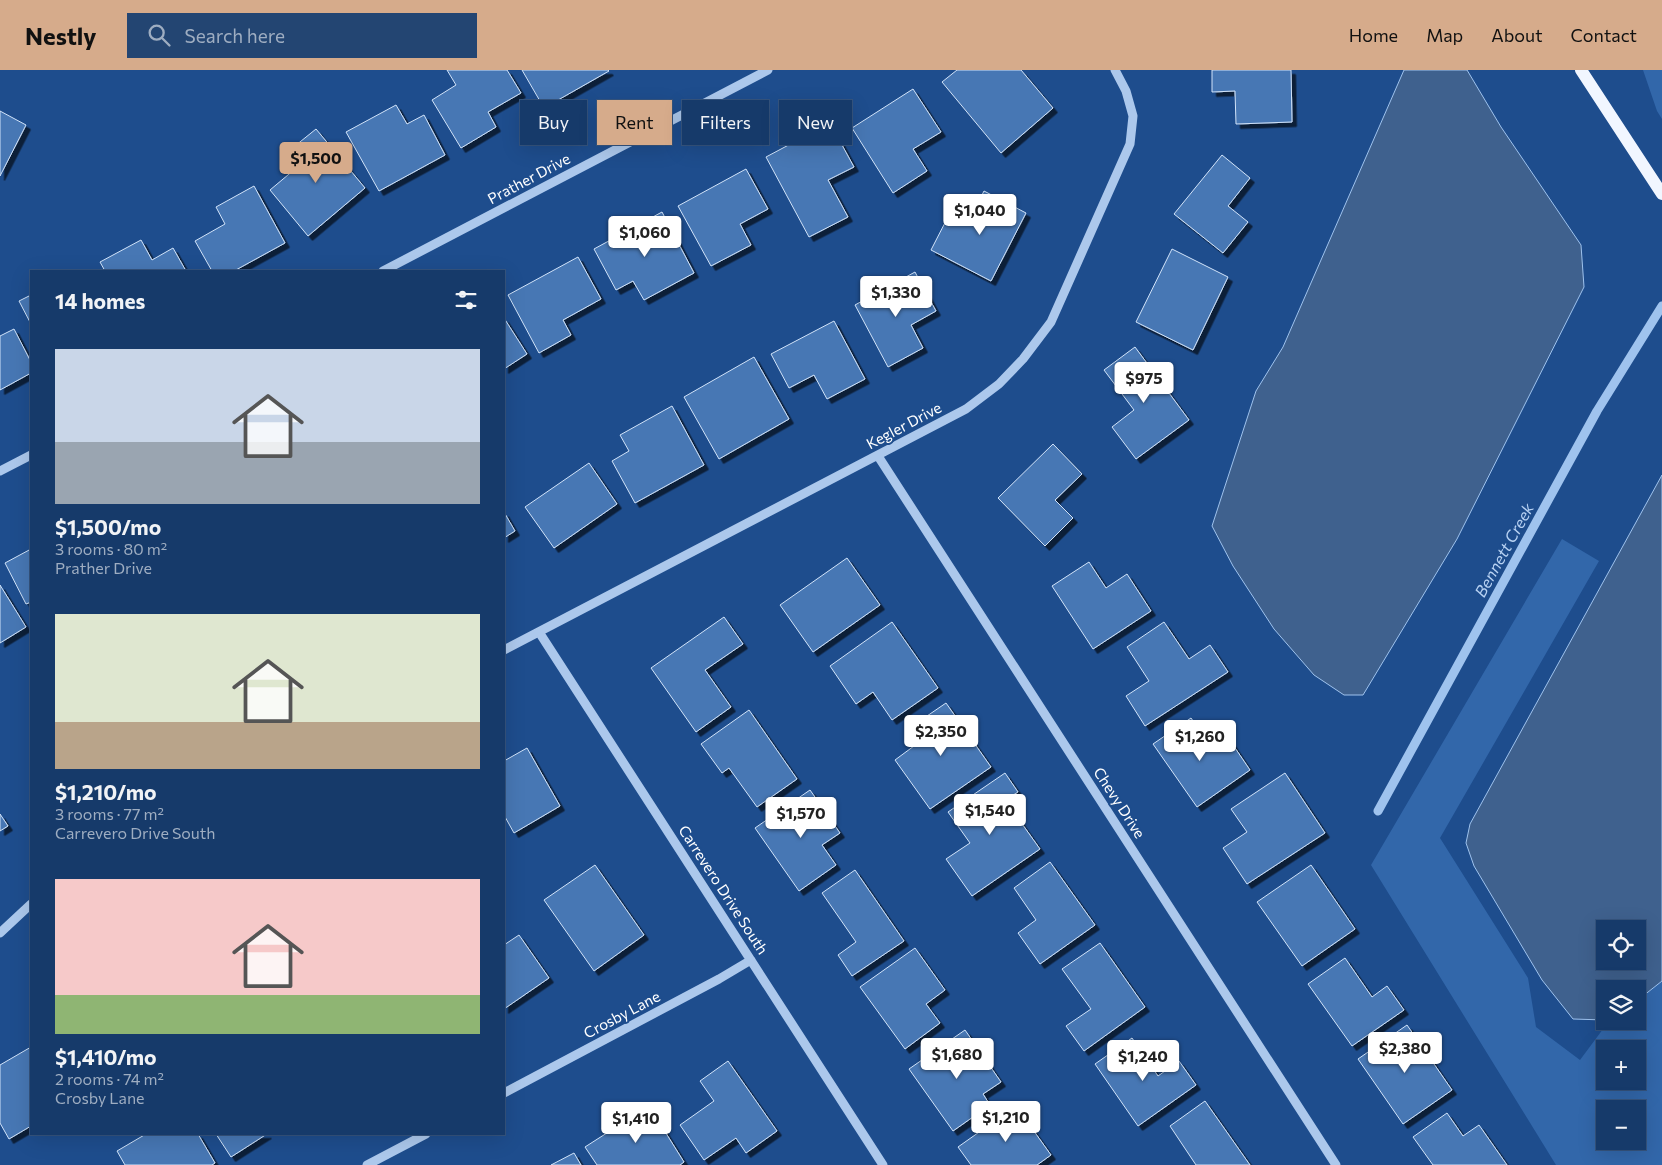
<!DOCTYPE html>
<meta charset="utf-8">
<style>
body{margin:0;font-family:Commissioner,sans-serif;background:#234572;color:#f1f3f6;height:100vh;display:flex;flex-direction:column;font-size:19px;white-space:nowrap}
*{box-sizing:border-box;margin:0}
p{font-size:16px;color:#9eadc1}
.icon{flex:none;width:28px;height:28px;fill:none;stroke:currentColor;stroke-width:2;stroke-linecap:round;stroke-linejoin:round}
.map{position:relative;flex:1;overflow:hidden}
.sheet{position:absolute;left:30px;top:200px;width:475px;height:865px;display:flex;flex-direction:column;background:#163a6a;border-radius:0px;box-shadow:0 5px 20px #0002,0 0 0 1px #35547e}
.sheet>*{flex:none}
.banner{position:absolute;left:520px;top:30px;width:475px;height:45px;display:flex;gap:10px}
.buttons{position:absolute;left:1596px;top:850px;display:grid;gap:10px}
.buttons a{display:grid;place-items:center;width:50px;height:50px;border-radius:0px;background:#163a6a;box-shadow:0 5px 20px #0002,0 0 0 1px #35547e;font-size:25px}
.price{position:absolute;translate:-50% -42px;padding:0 11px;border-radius:5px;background:#fff;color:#222;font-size:16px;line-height:32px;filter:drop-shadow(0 1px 2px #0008)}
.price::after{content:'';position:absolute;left:50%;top:30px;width:15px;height:11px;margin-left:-8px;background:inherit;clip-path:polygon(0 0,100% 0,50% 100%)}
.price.current{background:#d6ab8b;color:#111}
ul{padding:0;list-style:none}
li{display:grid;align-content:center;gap:10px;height:265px;padding:0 25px}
li span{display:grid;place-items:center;height:155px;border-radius:0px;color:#555}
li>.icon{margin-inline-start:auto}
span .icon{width:90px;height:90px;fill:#fffc;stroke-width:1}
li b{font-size:21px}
h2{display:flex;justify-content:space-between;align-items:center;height:60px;padding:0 25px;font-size:21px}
.chip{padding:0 18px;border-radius:0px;background:#163a6a;box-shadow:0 5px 20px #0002,0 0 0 1px #35547e;font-size:18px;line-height:45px}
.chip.current{background:#d6ab8b;color:#111}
header{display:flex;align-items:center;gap:30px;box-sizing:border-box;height:70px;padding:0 25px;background:#d6ab8b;color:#111}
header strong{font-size:24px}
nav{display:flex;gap:28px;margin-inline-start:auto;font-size:18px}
.search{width:350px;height:45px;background:#234572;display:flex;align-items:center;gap:12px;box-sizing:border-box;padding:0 18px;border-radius:0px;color:#9eadc1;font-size:19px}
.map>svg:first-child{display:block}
.green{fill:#3267aa;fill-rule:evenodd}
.water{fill:#3f618e;stroke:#9fc3ee;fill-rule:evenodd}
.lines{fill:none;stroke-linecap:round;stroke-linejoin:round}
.stream{stroke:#9fc3ee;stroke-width:9}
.building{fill:#4777b4;stroke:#d1e3f9;filter:url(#shadow)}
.minor{stroke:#acc8ec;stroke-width:9}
.major{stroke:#f1f6ff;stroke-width:12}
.labels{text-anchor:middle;stroke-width:4;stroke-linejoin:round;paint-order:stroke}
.street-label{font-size:15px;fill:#fff;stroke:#1e4d8d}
.water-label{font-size:16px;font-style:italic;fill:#b8d2f3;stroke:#1e4d8d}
</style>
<header>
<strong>Nestly</strong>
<div class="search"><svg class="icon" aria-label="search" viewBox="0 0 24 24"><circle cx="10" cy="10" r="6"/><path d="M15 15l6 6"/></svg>Search here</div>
<nav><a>Home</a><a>Map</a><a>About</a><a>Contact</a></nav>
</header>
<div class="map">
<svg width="1662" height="1095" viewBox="0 0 1662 1095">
<defs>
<filter id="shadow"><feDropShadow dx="4.5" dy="4.5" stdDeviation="0" flood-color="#0009"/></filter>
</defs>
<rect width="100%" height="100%" fill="#1e4d8d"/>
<path class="green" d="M 1643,0 L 1662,0 L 1662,49 L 1657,41 Z
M 1562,469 L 1599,491 L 1440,768 L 1528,908 L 1536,957 L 1580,990 L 1609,951 L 1638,951 L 1638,930 L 1662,911 L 1662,1095 L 1556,1095 L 1371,795 ZM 1605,979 L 1638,979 L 1638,1011 L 1605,1011 ZM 1605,1039 L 1638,1039 L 1638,1071 L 1605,1071 Z"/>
<path class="water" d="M 1404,0 L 1467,0 L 1501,57 L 1581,175 L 1584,217 L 1457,469 L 1363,625 L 1344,625 L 1314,605 L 1274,559 L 1233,496 L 1212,456 L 1256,321 L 1283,277 Z
M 1662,405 L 1662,911 L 1638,930 L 1638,919 L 1605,919 L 1605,950 L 1573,949 L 1542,910 L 1474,796 L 1466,773 L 1470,754 ZM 1605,859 L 1638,859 L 1638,891 L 1605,891 Z"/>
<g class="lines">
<path class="stream" d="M 1378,741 L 1597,341 L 1662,236"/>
</g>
<path class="building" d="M 447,0 L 507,0 L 521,23 L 488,42 L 496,57 L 461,78 L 432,30 L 456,15 Z
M 522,0 L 608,0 L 609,1 L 544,38 Z
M 957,0 L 1021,0 L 1053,38 L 1001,83 L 942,12 Z
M 1212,0 L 1291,0 L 1292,52 L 1236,54 L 1235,21 L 1212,22 Z
M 913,19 L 941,62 L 913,79 L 927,101 L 893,123 L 852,58 Z
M 396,35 L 407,54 L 424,45 L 445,85 L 379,121 L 346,62 Z
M 0,41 L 26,55 L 0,106 Z
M 830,53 L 854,97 L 828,110 L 848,147 L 809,167 L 766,87 Z
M 316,59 L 365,118 L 308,166 L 270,120 L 301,94 L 290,80 Z
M 1222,85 L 1250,108 L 1228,136 L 1248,152 L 1223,183 L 1174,144 Z
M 746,99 L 768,139 L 740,154 L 751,175 L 711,196 L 678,136 Z
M 254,116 L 285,173 L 234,201 L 212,201 L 195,171 L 225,154 L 216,137 Z
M 984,121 L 1026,143 L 991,211 L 931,180 L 951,141 L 969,151 Z
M 662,142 L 694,203 L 644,230 L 633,211 L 616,220 L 594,179 Z
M 141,170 L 152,190 L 173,178 L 186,201 L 105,201 L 100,192 Z
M 1172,179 L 1228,207 L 1193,280 L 1136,252 Z
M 578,187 L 601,229 L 563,250 L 571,265 L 539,283 L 508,225 Z
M 915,202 L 936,241 L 911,255 L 923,278 L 888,297 L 855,235 Z
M 31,225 L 31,254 L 19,231 Z
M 504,248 L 527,284 L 504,299 Z
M 834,251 L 865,309 L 827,329 L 814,305 L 789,318 L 771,284 Z
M 14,259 L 31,292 L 31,303 L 0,320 L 0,266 Z
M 1135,277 L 1189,350 L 1136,389 L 1112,357 L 1134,340 L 1104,300 Z
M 754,287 L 789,349 L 719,389 L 684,327 Z
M 672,336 L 704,395 L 635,433 L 612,391 L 629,381 L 620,365 Z
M 1053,374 L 1082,404 L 1055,430 L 1073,448 L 1045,476 L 998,428 Z
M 589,393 L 617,434 L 554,478 L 525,437 Z
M 504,442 L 515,461 L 504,468 Z
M 31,479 L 31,532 L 26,534 L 5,493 Z
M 847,488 L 880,535 L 813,582 L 780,535 Z
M 1089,492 L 1106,518 L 1127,504 L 1151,541 L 1093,579 L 1052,516 Z
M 0,515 L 26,557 L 0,573 Z
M 724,547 L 743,574 L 705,600 L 731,637 L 696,662 L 651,598 Z
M 892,552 L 938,618 L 892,650 L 873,622 L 856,634 L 830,596 Z
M 1164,552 L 1189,589 L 1210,575 L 1228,602 L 1145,656 L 1126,626 L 1149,611 L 1127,577 Z
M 946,633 L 991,697 L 930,739 L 895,690 L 918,673 L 908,659 Z
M 749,640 L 797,709 L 757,737 L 729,698 L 722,703 L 701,674 Z
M 1191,648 L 1213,680 L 1229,669 L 1250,700 L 1197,737 L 1153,674 Z
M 527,678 L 560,736 L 514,763 L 504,745 L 504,691 Z
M 1005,703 L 1018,722 L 1005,730 L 1040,779 L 972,826 L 946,789 L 970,773 L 948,742 Z
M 1285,703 L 1325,763 L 1247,814 L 1223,778 L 1247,762 L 1231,739 Z
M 810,720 L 840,763 L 822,775 L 836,795 L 799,821 L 755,758 Z
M 0,744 L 8,756 L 0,761 Z
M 1050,792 L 1095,855 L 1040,894 L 1018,863 L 1036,850 L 1014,818 Z
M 595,795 L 644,865 L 594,901 L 544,830 Z
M 1311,795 L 1355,859 L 1302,896 L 1257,832 Z
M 855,800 L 904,871 L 852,906 L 838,885 L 856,872 L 822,823 Z
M 519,865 L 549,908 L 504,939 L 504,875 Z
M 1100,873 L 1145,937 L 1084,981 L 1066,956 L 1091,939 L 1062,899 Z
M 915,878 L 945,920 L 926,934 L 940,953 L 905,979 L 860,917 Z
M 1345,888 L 1372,927 L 1387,916 L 1404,940 L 1352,976 L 1308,914 Z
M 1407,955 L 1452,1020 L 1403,1054 L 1358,989 Z
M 965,960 L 1001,1012 L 983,1024 L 990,1035 L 953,1061 L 909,999 Z
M 1132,968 L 1158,1006 L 1179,991 L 1196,1015 L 1138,1056 L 1095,994 Z
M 31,977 L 31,1056 L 9,1069 L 0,1053 L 0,995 Z
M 728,991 L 777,1061 L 746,1083 L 736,1068 L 704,1090 L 680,1055 L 714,1031 L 700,1011 Z
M 1205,1031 L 1250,1095 L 1196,1095 L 1170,1056 Z
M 649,1036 L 684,1092 L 680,1095 L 597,1095 L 585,1077 Z
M 1016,1036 L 1051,1085 L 1037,1095 L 971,1095 L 958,1077 Z
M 1447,1043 L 1463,1066 L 1479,1055 L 1507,1095 L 1433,1095 L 1413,1067 Z
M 146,1064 L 198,1064 L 215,1093 L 212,1095 L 125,1095 L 117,1081 Z
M 216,1064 L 267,1064 L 231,1087 Z
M 574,1083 L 581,1095 L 551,1095 Z"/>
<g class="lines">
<path class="minor" d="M 383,201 L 768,0
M 878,386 L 1336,1095
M 0,401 L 31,385
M 539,562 L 883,1095
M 504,580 L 966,339 L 999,314 L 1023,289 L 1051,252 L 1130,74 L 1133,46 L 1126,21 L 1115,0
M 0,863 L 31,834
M 504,1023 L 719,909 L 751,890
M 367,1095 L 426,1064"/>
<path class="major" d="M 1581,0 L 1662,124"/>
</g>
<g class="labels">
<g class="street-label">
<text transform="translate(529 109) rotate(-28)" y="5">Prather Drive</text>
<text transform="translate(904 356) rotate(-28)" y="5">Kegler Drive</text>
<text transform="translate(1119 733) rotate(57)" y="5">Chevy Drive</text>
<text transform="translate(723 820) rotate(57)" y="5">Carrevero Drive South</text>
<text transform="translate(622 945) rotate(-28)" y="5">Crosby Lane</text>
</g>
<g class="water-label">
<text transform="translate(1504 480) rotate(-61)" y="6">Bennett Creek</text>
</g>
</g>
</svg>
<div class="buttons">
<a><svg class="icon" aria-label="locate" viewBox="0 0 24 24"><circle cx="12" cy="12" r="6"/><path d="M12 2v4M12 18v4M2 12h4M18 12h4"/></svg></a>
<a><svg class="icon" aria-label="layers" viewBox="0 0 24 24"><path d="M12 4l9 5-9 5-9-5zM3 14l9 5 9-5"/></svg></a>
<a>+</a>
<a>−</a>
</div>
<b class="price current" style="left:316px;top:114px">$1,500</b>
<b class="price" style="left:980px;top:166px">$1,040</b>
<b class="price" style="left:645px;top:188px">$1,060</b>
<b class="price" style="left:896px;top:248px">$1,330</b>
<b class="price" style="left:1144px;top:334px">$975</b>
<b class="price" style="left:941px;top:687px">$2,350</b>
<b class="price" style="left:1200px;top:692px">$1,260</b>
<b class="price" style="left:990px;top:766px">$1,540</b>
<b class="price" style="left:801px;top:769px">$1,570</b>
<b class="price" style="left:1405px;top:1004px">$2,380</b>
<b class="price" style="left:957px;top:1010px">$1,680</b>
<b class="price" style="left:1143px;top:1012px">$1,240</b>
<b class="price" style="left:1006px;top:1073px">$1,210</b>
<b class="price" style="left:636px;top:1074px">$1,410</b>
<div class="banner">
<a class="chip">Buy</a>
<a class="chip current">Rent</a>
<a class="chip">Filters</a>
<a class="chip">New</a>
</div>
<section class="sheet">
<h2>14 homes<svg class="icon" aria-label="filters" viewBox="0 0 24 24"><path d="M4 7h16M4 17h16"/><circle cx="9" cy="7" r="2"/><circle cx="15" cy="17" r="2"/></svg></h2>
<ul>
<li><span style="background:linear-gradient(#c9d6e8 60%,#9aa5b1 0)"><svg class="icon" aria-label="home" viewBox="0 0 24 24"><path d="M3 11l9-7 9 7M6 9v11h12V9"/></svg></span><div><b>$1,500/mo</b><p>3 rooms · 80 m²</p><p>Prather Drive</p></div></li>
<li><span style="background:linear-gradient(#dfe7d0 70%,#b9a48a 0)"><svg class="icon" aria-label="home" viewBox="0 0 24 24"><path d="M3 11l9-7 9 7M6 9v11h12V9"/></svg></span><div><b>$1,210/mo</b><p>3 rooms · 77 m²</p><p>Carrevero Drive South</p></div></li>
<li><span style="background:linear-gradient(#f6c9c9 75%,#8fb573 0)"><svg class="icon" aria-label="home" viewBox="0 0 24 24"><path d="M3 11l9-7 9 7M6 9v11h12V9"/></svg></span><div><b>$1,410/mo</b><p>2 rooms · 74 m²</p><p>Crosby Lane</p></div></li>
</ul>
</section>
</div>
